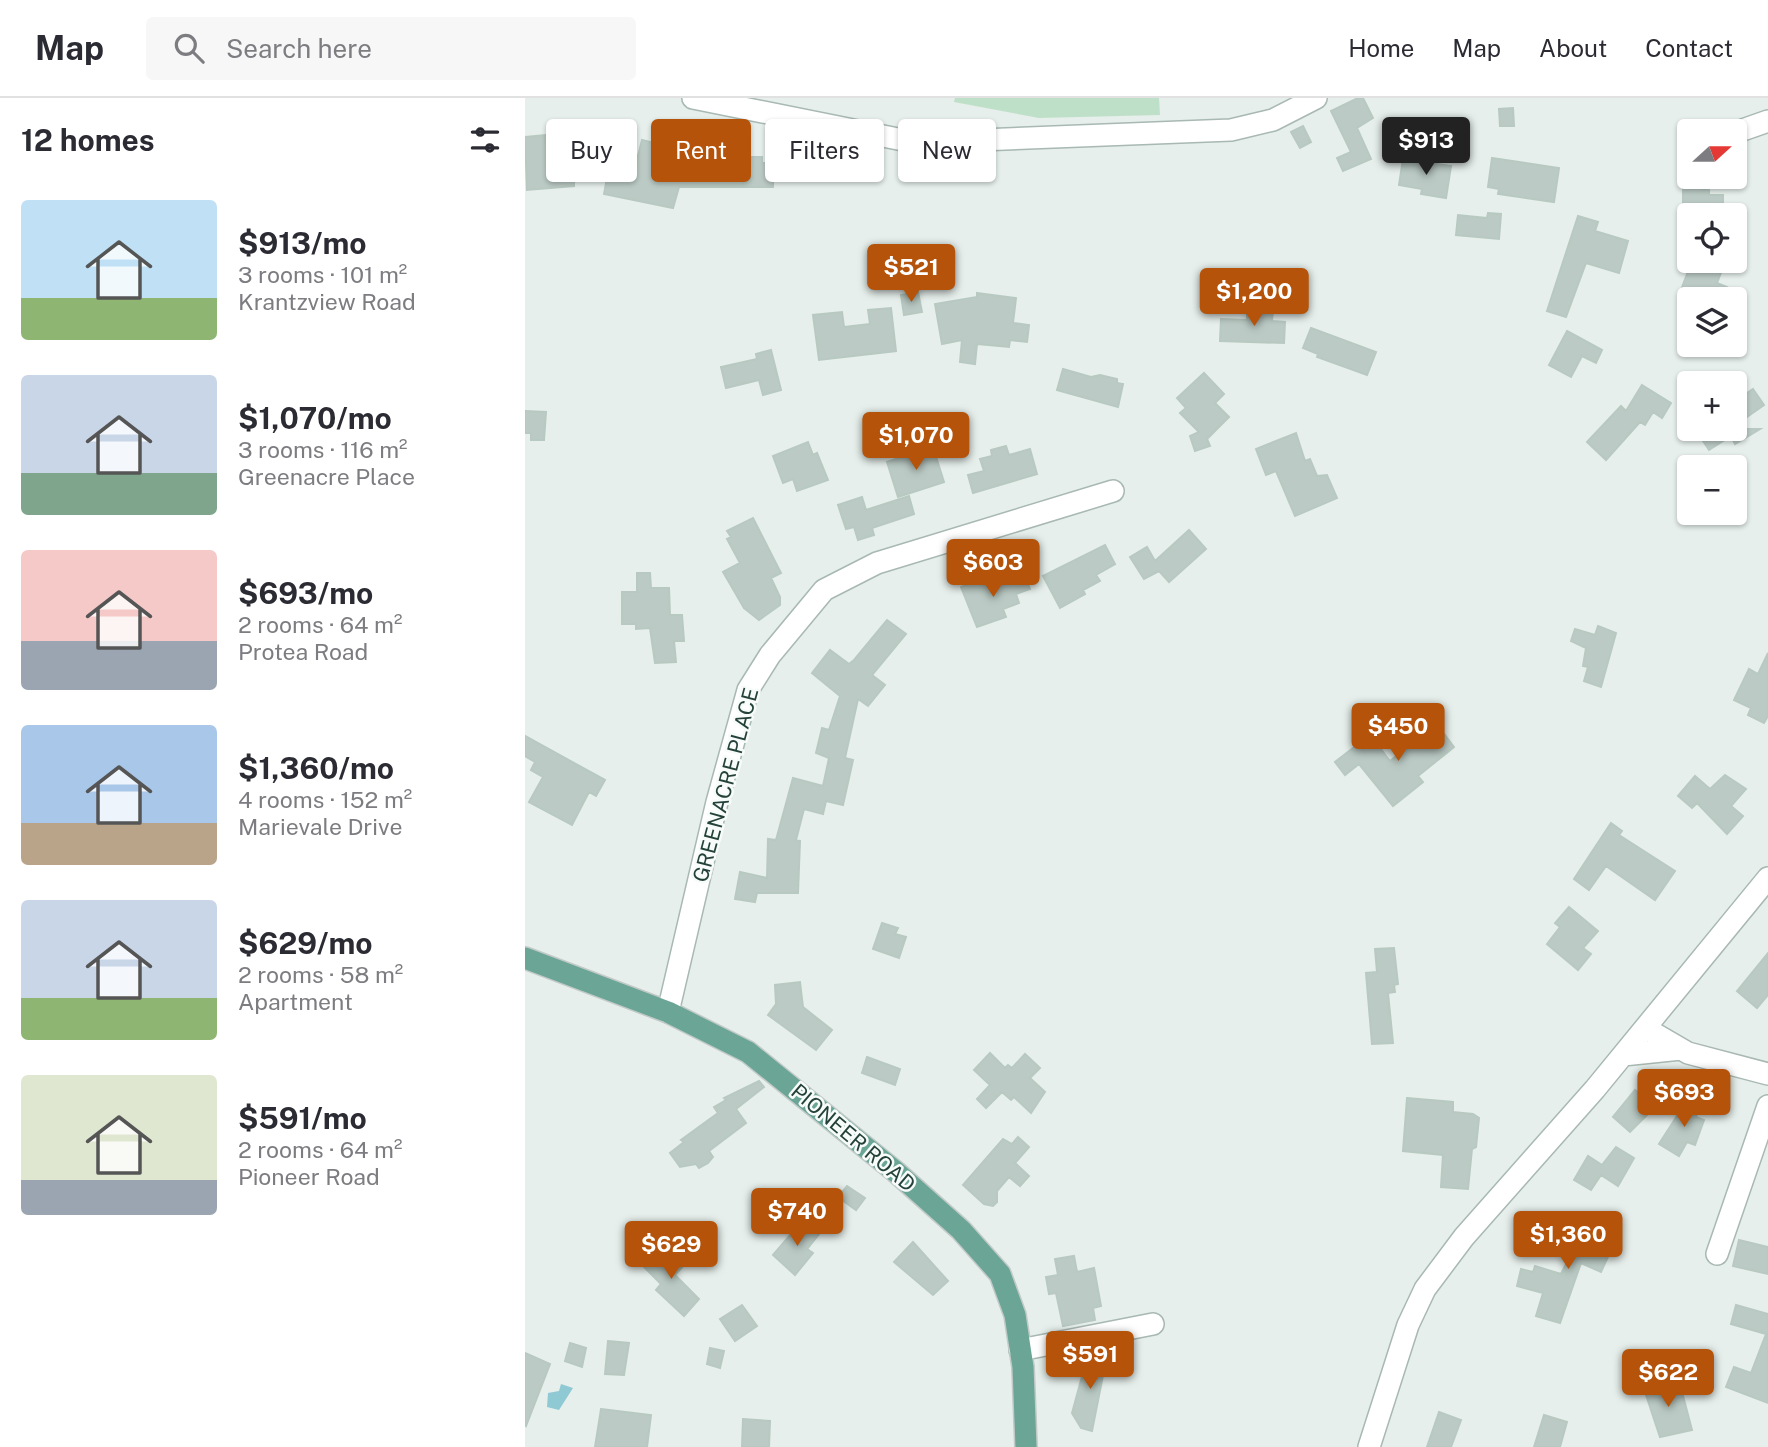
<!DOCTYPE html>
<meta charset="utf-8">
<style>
body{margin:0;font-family:"Public Sans",sans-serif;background:#f7f7f7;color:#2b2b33;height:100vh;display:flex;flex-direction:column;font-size:26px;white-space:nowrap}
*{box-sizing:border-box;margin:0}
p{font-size:23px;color:#7c7c81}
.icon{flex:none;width:38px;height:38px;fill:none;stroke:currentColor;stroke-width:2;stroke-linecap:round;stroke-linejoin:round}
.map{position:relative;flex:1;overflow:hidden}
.sheet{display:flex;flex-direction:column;background:#fff;width:525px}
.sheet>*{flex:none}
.guide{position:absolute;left:21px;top:21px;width:665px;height:63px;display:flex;gap:14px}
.needle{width:46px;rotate:69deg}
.buttons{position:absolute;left:1152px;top:21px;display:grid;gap:14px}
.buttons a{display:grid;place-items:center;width:70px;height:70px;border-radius:7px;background:#fff;box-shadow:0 2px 5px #0004;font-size:35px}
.price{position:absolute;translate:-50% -60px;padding:0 16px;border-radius:7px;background:#b45309;color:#fff;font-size:23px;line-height:46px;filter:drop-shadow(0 2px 4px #0008)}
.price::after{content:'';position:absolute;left:50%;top:42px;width:21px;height:16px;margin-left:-10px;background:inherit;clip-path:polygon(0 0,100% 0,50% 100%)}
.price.on{background:#222;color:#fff}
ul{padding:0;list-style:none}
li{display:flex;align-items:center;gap:21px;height:175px;padding:0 21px}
li span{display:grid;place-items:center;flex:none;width:196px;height:140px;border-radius:7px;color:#555}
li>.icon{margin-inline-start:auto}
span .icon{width:84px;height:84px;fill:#fffc;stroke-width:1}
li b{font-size:30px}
h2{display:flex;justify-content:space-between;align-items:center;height:84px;padding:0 21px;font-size:30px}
.chip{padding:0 24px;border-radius:7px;background:#fff;box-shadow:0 2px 5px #0004;font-size:24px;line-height:63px}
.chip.on{background:#b45309;color:#fff}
header{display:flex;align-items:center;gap:42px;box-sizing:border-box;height:98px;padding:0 35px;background:#fff;border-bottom:2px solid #e1e1e2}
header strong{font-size:33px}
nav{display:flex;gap:38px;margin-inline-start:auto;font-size:24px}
.search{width:490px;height:63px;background:#f7f7f7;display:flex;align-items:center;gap:18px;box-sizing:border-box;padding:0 24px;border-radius:7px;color:#7c7c81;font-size:26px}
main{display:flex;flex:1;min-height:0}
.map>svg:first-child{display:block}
.green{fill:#bfe0c8}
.water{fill:#8ec9d4}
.building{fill:#bbcac4;stroke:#b8c9c2;stroke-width:2}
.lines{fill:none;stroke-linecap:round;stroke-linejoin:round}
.minor-casing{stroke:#a8b8b2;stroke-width:24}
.major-casing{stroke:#c2cac8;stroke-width:24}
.minor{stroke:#fff;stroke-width:21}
.major{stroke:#6aa596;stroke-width:21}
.labels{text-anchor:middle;stroke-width:5;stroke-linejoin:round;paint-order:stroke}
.street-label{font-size:21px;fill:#24423a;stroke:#f7fbf9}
</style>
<header>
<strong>Map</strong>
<div class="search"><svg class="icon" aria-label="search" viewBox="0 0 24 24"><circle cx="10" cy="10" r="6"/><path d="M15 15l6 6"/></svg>Search here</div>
<nav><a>Home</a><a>Map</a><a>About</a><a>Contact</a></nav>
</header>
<main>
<section class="sheet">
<h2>12 homes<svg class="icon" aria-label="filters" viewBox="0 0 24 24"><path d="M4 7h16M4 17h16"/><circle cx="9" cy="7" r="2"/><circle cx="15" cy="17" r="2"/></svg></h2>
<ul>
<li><span style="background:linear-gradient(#bfe0f5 70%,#8fb573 0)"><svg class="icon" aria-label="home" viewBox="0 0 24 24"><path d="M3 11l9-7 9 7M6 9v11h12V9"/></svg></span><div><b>$913/mo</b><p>3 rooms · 101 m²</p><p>Krantzview Road</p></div></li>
<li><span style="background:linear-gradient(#c9d6e8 70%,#7fa58c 0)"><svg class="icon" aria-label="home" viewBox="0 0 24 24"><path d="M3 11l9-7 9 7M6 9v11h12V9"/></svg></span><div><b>$1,070/mo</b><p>3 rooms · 116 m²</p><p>Greenacre Place</p></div></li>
<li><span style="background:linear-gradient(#f6c9c9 65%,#9aa5b1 0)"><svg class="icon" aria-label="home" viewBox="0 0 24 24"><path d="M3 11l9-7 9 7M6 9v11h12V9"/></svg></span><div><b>$693/mo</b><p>2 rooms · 64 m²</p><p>Protea Road</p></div></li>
<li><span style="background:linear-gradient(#a9c7e8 70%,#b9a48a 0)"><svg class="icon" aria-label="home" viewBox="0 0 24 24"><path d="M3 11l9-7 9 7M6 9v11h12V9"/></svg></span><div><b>$1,360/mo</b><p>4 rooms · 152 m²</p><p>Marievale Drive</p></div></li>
<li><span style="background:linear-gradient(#c9d6e8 70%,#8fb573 0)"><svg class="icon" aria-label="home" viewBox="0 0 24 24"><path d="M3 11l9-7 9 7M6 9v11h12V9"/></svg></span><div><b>$629/mo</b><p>2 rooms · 58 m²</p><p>Apartment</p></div></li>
<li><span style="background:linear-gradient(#dfe7d0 75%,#9aa5b1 0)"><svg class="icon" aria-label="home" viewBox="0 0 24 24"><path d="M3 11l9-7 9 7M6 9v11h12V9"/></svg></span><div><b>$591/mo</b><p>2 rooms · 64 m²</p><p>Pioneer Road</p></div></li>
</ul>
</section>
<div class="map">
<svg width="1243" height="1349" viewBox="0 0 1243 1349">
<rect width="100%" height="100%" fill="#e6efeb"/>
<path class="green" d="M 430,0 L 634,0 L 635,17 L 514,20 L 429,4 Z"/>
<path class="water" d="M 36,1286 L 48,1290 L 34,1312 L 22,1309 L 23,1295 L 34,1293 Z"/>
<path class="building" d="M 833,0 L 838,0 L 848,20 L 832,30 L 846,61 L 818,73 L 812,60 L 826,54 L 806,13 Z
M 988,10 L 989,28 L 975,28 L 974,11 Z
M 778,28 L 786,44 L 775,50 L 766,34 Z
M 20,37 L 20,44 L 56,42 L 59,82 L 49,82 L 49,88 L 2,92 L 0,39 Z
M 117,42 L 150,50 L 146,66 L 175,74 L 175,64 L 206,65 L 208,59 L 237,59 L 237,65 L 248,65 L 248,89 L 154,89 L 148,110 L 79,96 L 82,80 L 77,81 L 85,51 L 113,58 Z
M 967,60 L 1034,70 L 1029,104 L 973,96 L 974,91 L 963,89 Z
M 878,61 L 926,68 L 921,100 L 896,96 L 897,91 L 874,87 Z
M 1158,79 L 1177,79 L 1177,92 L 1184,92 L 1184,97 L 1198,97 L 1198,117 L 1158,117 Z
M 963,115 L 976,116 L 974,141 L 931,137 L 933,117 L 962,120 Z
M 1053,118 L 1073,124 L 1070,133 L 1103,143 L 1094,175 L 1061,165 L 1041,219 L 1022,213 Z
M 1167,163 L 1191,163 L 1188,168 L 1197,172 L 1192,185 L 1202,189 L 1197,201 L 1169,201 L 1170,198 L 1156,192 Z
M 393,194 L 397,214 L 379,217 L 376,197 Z
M 452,195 L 491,200 L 488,225 L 504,227 L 502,244 L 485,242 L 484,249 L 452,246 L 450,266 L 435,264 L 437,242 L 417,246 L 410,206 L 452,199 Z
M 366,210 L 371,253 L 294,262 L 288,217 L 317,214 L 319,229 L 345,226 L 343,212 Z
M 722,211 L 748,212 L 747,223 L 760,224 L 759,245 L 695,243 L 696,221 L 722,222 Z
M 786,230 L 851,254 L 842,277 L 792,259 L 793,256 L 778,250 Z
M 1042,233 L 1077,252 L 1071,265 L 1057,258 L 1046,279 L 1024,267 Z
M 246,252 L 256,292 L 238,297 L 234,282 L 201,290 L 196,269 L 232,261 L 231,256 Z
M 538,271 L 566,279 L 575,277 L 592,281 L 592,285 L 598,286 L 593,309 L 532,292 Z
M 679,275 L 699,296 L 690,305 L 704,319 L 682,341 L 685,348 L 670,353 L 665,338 L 674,334 L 655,315 L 661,310 L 652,300 Z
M 1117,287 L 1146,305 L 1137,320 L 1128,314 L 1120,327 L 1115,324 L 1081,362 L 1062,344 L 1096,308 L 1101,313 Z
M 1228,291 L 1239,307 L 1209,328 L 1209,304 Z
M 0,313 L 21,314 L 19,342 L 6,342 L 6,335 L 0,335 Z
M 1170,331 L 1235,331 L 1210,346 L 1206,338 L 1184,352 Z
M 771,335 L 780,363 L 785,361 L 792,378 L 802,377 L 812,400 L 770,418 L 751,373 L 741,377 L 731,351 Z
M 283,344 L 288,357 L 292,355 L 303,382 L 272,393 L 268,381 L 258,385 L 248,358 Z
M 481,348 L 484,357 L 505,351 L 512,376 L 448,395 L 443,377 L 459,373 L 455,361 L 467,358 L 466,352 Z
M 408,349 L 419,384 L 373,399 L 362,364 Z
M 384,398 L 389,416 L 347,430 L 349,437 L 333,442 L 329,429 L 321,431 L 313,407 L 337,399 L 341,412 Z
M 228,420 L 256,475 L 246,480 L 255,499 L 255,507 L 234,522 L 219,510 L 198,474 L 215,465 L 202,441 L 206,439 L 202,433 Z
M 664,432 L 681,451 L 644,484 L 634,473 L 619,481 L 605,459 L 622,449 L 630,463 Z
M 580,447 L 590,466 L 571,477 L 575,483 L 558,492 L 560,496 L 535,510 L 518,478 Z
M 112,475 L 125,475 L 126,490 L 144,490 L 145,517 L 157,517 L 159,543 L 149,543 L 151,564 L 130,565 L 125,530 L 111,531 L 111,526 L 97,526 L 97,494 L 112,494 Z
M 499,476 L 505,491 L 491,496 L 494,505 L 478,511 L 481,519 L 452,529 L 436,489 L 459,480 L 463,490 Z
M 362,522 L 381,536 L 347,577 L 360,587 L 343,608 L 333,601 L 320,660 L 328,662 L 318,707 L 301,703 L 298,716 L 279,711 L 271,742 L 275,743 L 273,795 L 232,795 L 230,804 L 210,801 L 215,774 L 242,780 L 243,741 L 251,742 L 268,680 L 298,688 L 304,660 L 291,655 L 297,630 L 304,632 L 315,598 L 287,575 L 305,552 L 324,566 L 329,562 Z
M 1073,528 L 1091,535 L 1076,589 L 1059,583 L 1063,569 L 1058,568 L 1061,550 L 1046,543 L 1050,531 L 1070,537 Z
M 1243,555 L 1243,618 L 1239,625 L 1223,617 L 1226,610 L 1209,602 L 1224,571 L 1233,576 Z
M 911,625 L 929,649 L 893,678 L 898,684 L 868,708 L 834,666 L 820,677 L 810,664 L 845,637 L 865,663 Z
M 0,638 L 80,682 L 71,698 L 64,694 L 47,727 L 4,704 L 18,679 L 6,672 L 10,664 L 0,658 Z
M 1200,677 L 1221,691 L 1206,708 L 1218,718 L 1202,736 L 1172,705 L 1167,710 L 1153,698 L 1170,678 L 1185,691 Z
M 1086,725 L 1097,733 L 1094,737 L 1150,773 L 1130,802 L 1081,768 L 1064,792 L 1049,781 Z
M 1044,809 L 1073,833 L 1058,850 L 1066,856 L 1053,872 L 1022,846 L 1035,829 L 1030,825 Z
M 357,825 L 373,830 L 370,836 L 381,839 L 374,860 L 348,851 Z
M 869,850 L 873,886 L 869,887 L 870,894 L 863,895 L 868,945 L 847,946 L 841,875 L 852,874 L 850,851 Z
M 1243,855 L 1243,897 L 1232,910 L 1212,893 Z
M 275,884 L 278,909 L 307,932 L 291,952 L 243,917 L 251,906 L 250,887 Z
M 465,955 L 480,970 L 483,967 L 487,970 L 500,956 L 515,970 L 505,980 L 520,994 L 506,1015 L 489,999 L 486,1002 L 477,994 L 461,1010 L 452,1001 L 465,987 L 449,972 Z
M 342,959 L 375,971 L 370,987 L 337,975 Z
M 234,983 L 239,989 L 211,1011 L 221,1025 L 184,1053 L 188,1059 L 183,1065 L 174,1070 L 171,1066 L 155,1069 L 145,1055 L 159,1044 L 156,1042 L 193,1015 L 189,1009 L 201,1002 L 199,1000 Z
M 1110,992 L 1130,1009 L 1105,1034 L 1088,1019 Z
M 882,1000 L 928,1004 L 928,1014 L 948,1016 L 954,1020 L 951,1049 L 947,1051 L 943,1091 L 916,1089 L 918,1057 L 878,1053 Z
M 1163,1001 L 1175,1005 L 1171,1019 L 1179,1022 L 1170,1047 L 1162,1044 L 1154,1058 L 1134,1046 Z
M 493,1039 L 504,1049 L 490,1065 L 504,1078 L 495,1088 L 484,1079 L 472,1093 L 472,1104 L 468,1108 L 459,1106 L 438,1087 L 478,1041 L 487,1046 Z
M 1091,1049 L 1109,1060 L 1093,1088 L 1076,1077 L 1066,1092 L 1049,1082 L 1063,1058 L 1077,1067 Z
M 322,1088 L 340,1100 L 331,1112 L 313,1099 Z
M 1059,1120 L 1089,1135 L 1082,1148 L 1087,1150 L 1076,1174 L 1056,1165 L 1035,1225 L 1011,1218 L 1018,1195 L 992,1188 L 996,1171 L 1008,1174 L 1010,1168 L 1036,1176 L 1054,1140 L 1050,1138 Z
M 278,1122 L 295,1135 L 282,1151 L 288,1155 L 270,1177 L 248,1157 Z
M 1214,1142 L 1243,1149 L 1243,1176 L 1208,1168 Z
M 388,1144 L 423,1183 L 408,1197 L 369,1164 Z
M 140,1148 L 159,1167 L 150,1177 L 174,1201 L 159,1218 L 131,1192 L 136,1186 L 119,1169 Z
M 549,1158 L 552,1174 L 569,1170 L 576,1208 L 568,1210 L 570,1222 L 538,1228 L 531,1195 L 524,1196 L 521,1179 L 533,1177 L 530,1161 Z
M 217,1207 L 232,1228 L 210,1243 L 195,1221 Z
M 1211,1207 L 1243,1216 L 1243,1305 L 1201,1289 L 1209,1269 L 1226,1275 L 1241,1236 L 1206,1226 Z
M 83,1243 L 104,1245 L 99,1277 L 80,1276 Z
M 45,1245 L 61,1250 L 57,1269 L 40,1263 Z
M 185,1250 L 199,1253 L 195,1270 L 182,1266 Z
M 564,1253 L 582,1257 L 567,1333 L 556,1330 L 547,1315 Z
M 0,1255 L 25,1266 L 1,1328 L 0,1327 Z
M 1139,1277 L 1144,1297 L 1157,1294 L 1167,1332 L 1135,1339 L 1120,1294 L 1127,1292 L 1124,1281 Z
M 76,1311 L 126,1317 L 122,1349 L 70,1349 Z
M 914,1314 L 936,1322 L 926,1349 L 902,1349 Z
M 1019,1317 L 1042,1324 L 1035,1349 L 1009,1349 Z
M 218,1321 L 245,1323 L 244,1349 L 217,1349 Z"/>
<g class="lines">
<defs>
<path id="minor" d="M 168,0 L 383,43 L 406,44 L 706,32 L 748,22 L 791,0
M 1209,35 L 1243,23
M 143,914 L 192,704 L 223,592 L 245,557 L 299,492 L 352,465 L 588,393
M 1120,930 L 1163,955 L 1243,976
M 1098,957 L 1156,951
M 1192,1156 L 1243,1008
M 495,1252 L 628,1226
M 844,1349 L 883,1227 L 900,1191 L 939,1139 L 1070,991 L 1243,780"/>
<path id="major" d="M 0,860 L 143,914 L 223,954 L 371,1074 L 436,1132 L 475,1176 L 490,1217 L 498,1269 L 501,1349"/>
</defs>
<use href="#minor" class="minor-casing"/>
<use href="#major" class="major-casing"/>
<use href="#minor" class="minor"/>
<use href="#major" class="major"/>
</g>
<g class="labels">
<g class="street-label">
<text transform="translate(201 687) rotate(-75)" y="7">GREENACRE PLACE</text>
<text transform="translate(328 1040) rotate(40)" y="7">PIONEER ROAD</text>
</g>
</g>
</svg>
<div class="buttons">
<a><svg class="needle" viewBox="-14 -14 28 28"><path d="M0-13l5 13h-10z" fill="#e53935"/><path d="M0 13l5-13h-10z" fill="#7c7c81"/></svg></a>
<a><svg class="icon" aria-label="locate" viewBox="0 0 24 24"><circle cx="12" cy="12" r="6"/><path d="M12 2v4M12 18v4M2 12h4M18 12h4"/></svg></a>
<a><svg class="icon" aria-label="layers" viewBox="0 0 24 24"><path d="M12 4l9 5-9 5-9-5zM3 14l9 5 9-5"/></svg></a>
<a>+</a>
<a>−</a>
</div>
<b class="price on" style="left:901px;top:79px">$913</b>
<b class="price" style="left:386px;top:206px">$521</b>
<b class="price" style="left:729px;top:230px">$1,200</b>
<b class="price" style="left:391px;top:374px">$1,070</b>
<b class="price" style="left:468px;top:501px">$603</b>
<b class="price" style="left:873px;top:665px">$450</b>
<b class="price" style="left:1159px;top:1031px">$693</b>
<b class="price" style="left:272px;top:1150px">$740</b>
<b class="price" style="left:1043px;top:1173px">$1,360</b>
<b class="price" style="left:146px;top:1183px">$629</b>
<b class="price" style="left:565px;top:1293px">$591</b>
<b class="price" style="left:1143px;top:1311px">$622</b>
<div class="guide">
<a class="chip">Buy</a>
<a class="chip on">Rent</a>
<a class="chip">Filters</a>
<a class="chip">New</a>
</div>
</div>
</main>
